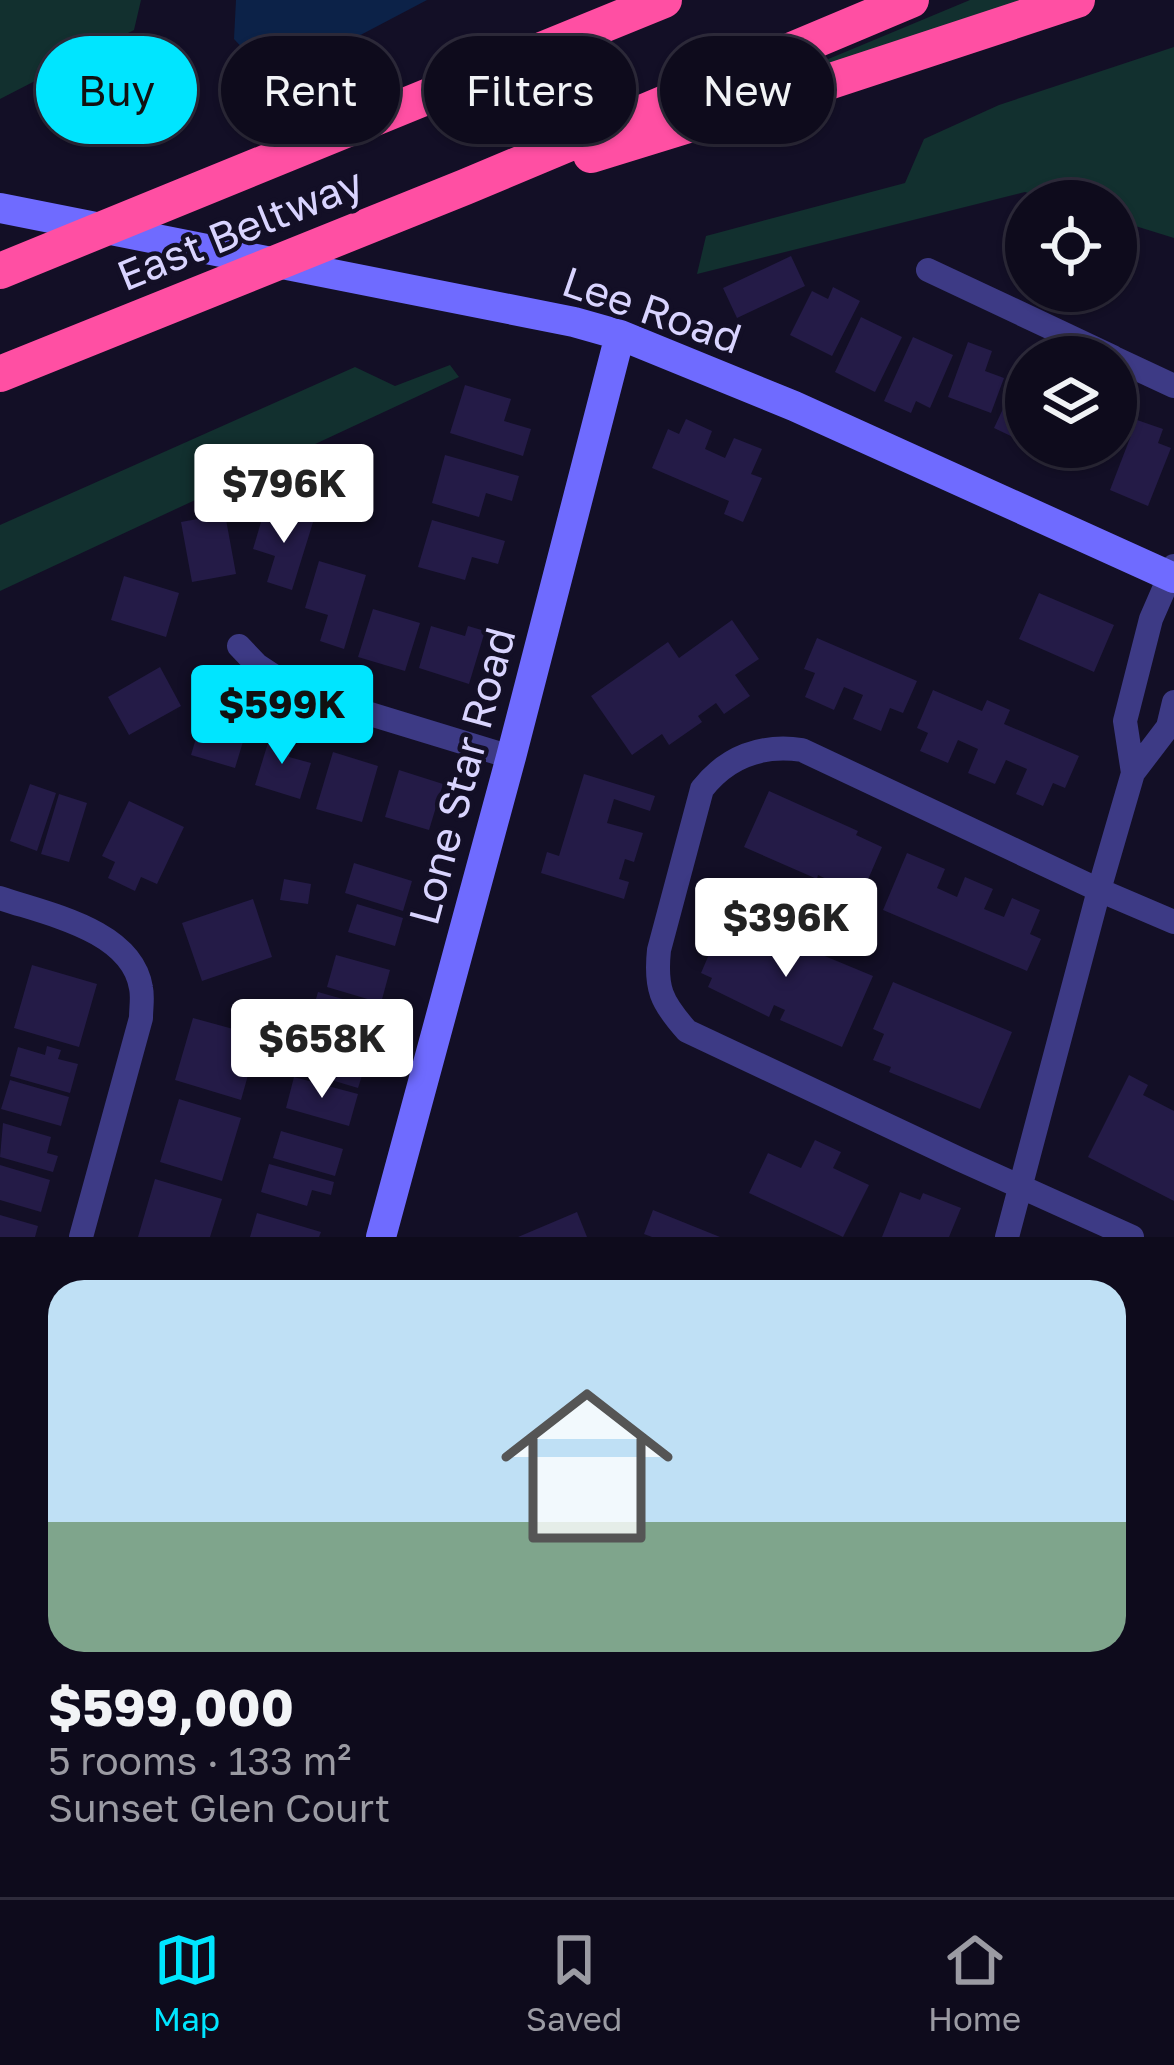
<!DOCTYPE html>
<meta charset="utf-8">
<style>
body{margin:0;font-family:"Golos Text",sans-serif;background:#171425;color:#f1f3f6;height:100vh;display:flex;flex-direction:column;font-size:45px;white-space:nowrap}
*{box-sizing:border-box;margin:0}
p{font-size:39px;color:#9b9ba3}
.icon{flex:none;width:66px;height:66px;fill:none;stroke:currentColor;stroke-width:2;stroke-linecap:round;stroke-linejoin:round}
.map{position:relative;height:1237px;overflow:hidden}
.details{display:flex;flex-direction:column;background:#0e0b1c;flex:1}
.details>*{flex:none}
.hud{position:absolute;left:36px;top:36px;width:1104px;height:108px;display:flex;gap:24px}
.buttons{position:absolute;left:1005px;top:180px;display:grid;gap:24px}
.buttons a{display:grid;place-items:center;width:132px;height:132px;border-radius:50%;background:#0e0b1c;box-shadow:0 3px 9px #0004,0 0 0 3px #2e2b3b;font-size:60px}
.price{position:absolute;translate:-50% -102px;padding:0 27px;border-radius:12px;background:#fff;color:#222;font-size:39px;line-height:78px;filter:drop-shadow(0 3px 6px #0008)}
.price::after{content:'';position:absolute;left:50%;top:72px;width:36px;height:27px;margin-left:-18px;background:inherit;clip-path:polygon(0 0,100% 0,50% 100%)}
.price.current{background:#00e5ff;color:#111}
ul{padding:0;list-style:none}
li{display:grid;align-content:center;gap:24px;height:636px;padding:0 48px}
li span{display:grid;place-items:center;height:372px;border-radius:36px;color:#555}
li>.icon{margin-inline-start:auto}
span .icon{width:216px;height:216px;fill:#fffc;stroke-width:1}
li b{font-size:51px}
.tag{padding:0 42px;border-radius:54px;background:#0e0b1c;box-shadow:0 3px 9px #0004,0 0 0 3px #2e2b3b;font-size:42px;line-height:108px}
.tag.current{background:#00e5ff;color:#111}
.menu{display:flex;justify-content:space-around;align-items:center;height:168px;border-top:3px solid #2e2b3b;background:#0e0b1c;font-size:33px;color:#9b9ba3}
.menu a{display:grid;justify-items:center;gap:6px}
.menu .current{color:#00e5ff}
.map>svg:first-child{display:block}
.green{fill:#12302f}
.water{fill:#0c2248}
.building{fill:#241b47}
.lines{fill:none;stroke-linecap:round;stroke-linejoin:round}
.street{stroke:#3d3a85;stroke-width:24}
.secondary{stroke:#6f6bff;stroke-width:30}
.highway{stroke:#ff4fa3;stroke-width:36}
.labels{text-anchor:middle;stroke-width:9;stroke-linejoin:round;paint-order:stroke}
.street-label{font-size:42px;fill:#d9d4ff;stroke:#130f26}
</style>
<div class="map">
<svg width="1174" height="1237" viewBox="0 0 1174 1237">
<rect width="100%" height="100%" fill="#130f26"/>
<path class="green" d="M 0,0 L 141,0 L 134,30 L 0,99 Z
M 970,0 L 1050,0 L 830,69 L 826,60 Z
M 1174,47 L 1174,238 L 1116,220 L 1116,201 L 1054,201 L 1025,192 L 697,274 L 706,236 L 905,183 L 924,139 L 999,105 Z
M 450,365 L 459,377 L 0,591 L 0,525 L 355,367 L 395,386 Z"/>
<path class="water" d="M 236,0 L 427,0 L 294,70 L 260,67 L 234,39 Z"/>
<path class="building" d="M 791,256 L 805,286 L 737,318 L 723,288 Z
M 833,287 L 860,301 L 832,356 L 790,335 L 812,291 L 828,299 Z
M 861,317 L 902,337 L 875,392 L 835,372 Z
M 913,337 L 953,355 L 930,408 L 916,401 L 911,413 L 884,401 Z
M 968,342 L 992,351 L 985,371 L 1004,378 L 991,413 L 948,397 Z
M 1026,360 L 1026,431 L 1020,428 L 1015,438 L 994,428 Z
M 465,385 L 511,399 L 504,421 L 531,429 L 523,456 L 450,433 Z
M 686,419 L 712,431 L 705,449 L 725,458 L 734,438 L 762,449 L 751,474 L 762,478 L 743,522 L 724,514 L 729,501 L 652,468 L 668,429 L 679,434 Z
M 1137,420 L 1163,429 L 1158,443 L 1171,448 L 1148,506 L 1110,490 Z
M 445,455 L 519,476 L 512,501 L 486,493 L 479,517 L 432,503 Z
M 264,512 L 293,521 L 295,513 L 314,519 L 292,590 L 267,582 L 275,556 L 253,549 Z
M 225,514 L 236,574 L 192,582 L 181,522 Z
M 432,520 L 505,541 L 498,564 L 472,557 L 465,580 L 418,567 Z
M 319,561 L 366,575 L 344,649 L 320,641 L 328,615 L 305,608 Z
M 124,576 L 179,593 L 166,637 L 111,620 Z
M 1039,593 L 1114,625 L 1094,672 L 1019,639 Z
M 373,609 L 420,623 L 405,671 L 358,657 Z
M 732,620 L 759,659 L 735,675 L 750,696 L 724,714 L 716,703 L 698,716 L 702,722 L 669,745 L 662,734 L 632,755 L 591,696 L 668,642 L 679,658 Z
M 431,626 L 465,636 L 468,626 L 485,631 L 469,684 L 419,668 Z
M 817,638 L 917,681 L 903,713 L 890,708 L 881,731 L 853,719 L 863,695 L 844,687 L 834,710 L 805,697 L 815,673 L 804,669 Z
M 160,667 L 181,706 L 129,735 L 108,697 Z
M 933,690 L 982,711 L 987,700 L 1010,710 L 1004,724 L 1079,756 L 1065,788 L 1053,783 L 1043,806 L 1016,794 L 1027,769 L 1006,760 L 995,784 L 968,773 L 978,749 L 958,740 L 948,763 L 920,751 L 928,733 L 917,728 Z
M 205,708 L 249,722 L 235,768 L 191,755 Z
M 272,730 L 295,737 L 289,757 L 311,763 L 300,799 L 255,785 Z
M 333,752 L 378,766 L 362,822 L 316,809 Z
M 399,770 L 443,784 L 429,830 L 385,817 Z
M 584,774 L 655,796 L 650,811 L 614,799 L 607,823 L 643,833 L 634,862 L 625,859 L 619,879 L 629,882 L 624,899 L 541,873 L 547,852 L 559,856 Z
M 30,784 L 56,793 L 37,851 L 10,841 Z
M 769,791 L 858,831 L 856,835 L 882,847 L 854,912 L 834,903 L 841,886 L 818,875 L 817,879 L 744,847 Z
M 59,794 L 87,803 L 69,862 L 41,854 Z
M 129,801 L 184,827 L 157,884 L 141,877 L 135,891 L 108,878 L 115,862 L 102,856 Z
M 907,853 L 945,869 L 937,888 L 957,897 L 965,877 L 993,889 L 984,909 L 1004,917 L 1012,898 L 1040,910 L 1030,934 L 1041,939 L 1027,971 L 883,910 Z
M 354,863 L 412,881 L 403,911 L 345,893 Z
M 284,879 L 311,884 L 308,904 L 280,900 Z
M 253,899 L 272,957 L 202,981 L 182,923 Z
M 357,904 L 403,918 L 395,946 L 348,932 Z
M 726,915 L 873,976 L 842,1047 L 780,1020 L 785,1010 L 774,1005 L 769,1017 L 708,987 L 712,978 L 701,973 Z
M 336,955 L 390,970 L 381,1003 L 327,987 Z
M 32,965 L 97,984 L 79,1047 L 14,1028 Z
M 893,982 L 1012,1032 L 980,1109 L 889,1072 L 891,1067 L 873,1060 L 884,1034 L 873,1029 Z
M 318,992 L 378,1009 L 370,1037 L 310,1020 Z
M 193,1018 L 259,1036 L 241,1100 L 175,1080 Z
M 307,1040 L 368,1057 L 358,1088 L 298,1070 Z
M 47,1046 L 61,1050 L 58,1059 L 78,1064 L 70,1093 L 10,1076 L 18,1047 L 45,1055 Z
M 1129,1075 L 1148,1085 L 1143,1095 L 1174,1111 L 1174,1201 L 1088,1157 Z
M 294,1077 L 358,1094 L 349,1126 L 286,1108 Z
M 10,1080 L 69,1097 L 61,1126 L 1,1109 Z
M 179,1099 L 241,1118 L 222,1181 L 160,1162 Z
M 3,1123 L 51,1137 L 47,1153 L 58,1156 L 53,1172 L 0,1157 Z
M 281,1131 L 343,1149 L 335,1176 L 273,1158 Z
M 815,1140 L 841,1152 L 833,1168 L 869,1185 L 843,1237 L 749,1193 L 768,1153 L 801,1168 Z
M 269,1164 L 334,1182 L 331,1195 L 312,1190 L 307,1206 L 261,1192 Z
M 0,1165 L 50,1180 L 41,1212 L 0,1200 Z
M 155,1179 L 222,1199 L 210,1237 L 138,1237 Z
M 900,1192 L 920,1200 L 923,1193 L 961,1208 L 949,1237 L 882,1237 Z
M 653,1210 L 720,1237 L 652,1237 L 644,1234 Z
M 577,1212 L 587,1237 L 518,1237 Z
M 257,1213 L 321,1232 L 319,1237 L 250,1237 Z
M 0,1215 L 38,1226 L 35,1237 L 0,1237 Z"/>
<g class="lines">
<path class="street" d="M 928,270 L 1113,357
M 1116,359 L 1174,386
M 239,646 L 257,665 L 298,692 L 511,757
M 1133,773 L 1125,721 L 1151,619 L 1174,566
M 0,898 C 47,914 132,930 141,988 C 143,997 141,1008 141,1018 L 81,1237
M 1007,1237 L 1099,890 L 1133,773 L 1168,727 L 1174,702
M 1132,1237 L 959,1159 L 687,1031 C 661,1002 655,988 659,950 L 702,789 C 727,757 761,744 802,750 L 1099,890 L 1174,922"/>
<path class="secondary" d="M 0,208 L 574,322 L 620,335 L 794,406 L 1174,578
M 381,1237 L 511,757 L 620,335"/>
<path class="highway" d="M 591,155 L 831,81 L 1077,0
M 0,271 L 664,0
M 0,374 L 465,187 L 911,0"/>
</g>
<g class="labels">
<g class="street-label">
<text transform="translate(240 229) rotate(-22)" y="15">East Beltway</text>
<text transform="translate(652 310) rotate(19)" y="15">Lee Road</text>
<text transform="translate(462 776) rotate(-75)" y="15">Lone Star Road</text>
</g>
</g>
</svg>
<div class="buttons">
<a><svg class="icon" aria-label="locate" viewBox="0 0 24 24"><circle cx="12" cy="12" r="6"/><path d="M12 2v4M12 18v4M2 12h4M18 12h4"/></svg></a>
<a><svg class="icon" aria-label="layers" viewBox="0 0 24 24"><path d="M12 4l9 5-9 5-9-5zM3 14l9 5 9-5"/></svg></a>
</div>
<b class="price" style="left:284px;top:546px">$796K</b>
<b class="price current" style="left:282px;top:767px">$599K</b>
<b class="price" style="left:786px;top:980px">$396K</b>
<b class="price" style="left:322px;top:1101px">$658K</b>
<div class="hud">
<a class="tag current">Buy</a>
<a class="tag">Rent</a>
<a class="tag">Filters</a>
<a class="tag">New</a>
</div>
</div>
<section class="details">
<ul>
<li><span style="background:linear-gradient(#bfe0f5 65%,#7fa58c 0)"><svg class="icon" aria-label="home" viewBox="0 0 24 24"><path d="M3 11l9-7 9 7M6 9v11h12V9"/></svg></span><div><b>$599,000</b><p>5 rooms · 133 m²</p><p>Sunset Glen Court</p></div></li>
</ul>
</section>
<nav class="menu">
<a class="current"><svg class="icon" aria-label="map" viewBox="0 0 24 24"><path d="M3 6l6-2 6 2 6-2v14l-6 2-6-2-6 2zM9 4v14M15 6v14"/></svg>Map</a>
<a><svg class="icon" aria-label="saved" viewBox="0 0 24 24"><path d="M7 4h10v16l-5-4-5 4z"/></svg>Saved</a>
<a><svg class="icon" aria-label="home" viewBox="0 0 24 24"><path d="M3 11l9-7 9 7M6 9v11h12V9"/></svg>Home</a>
</nav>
